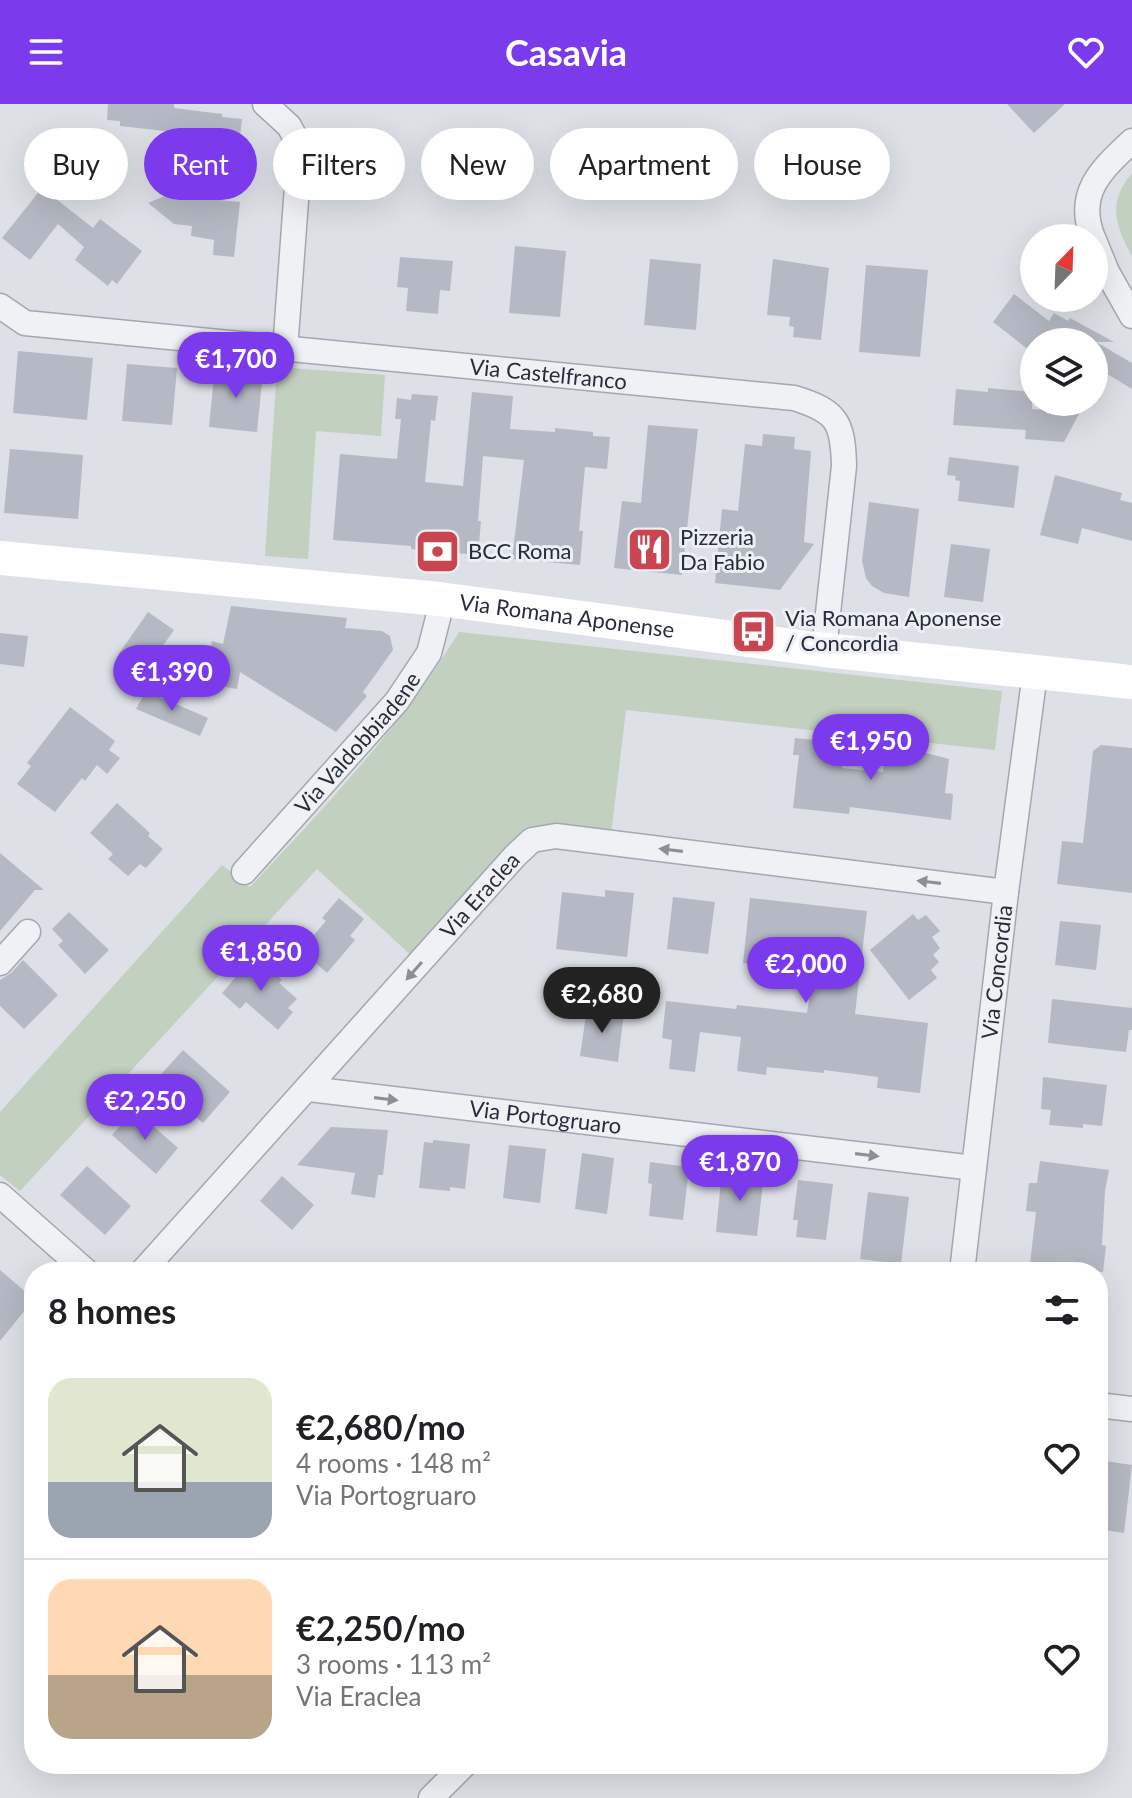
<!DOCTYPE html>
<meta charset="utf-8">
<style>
body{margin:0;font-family:Lato,sans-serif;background:#f2f2f2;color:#202124;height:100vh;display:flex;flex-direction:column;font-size:30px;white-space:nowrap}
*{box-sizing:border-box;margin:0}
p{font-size:26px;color:#757577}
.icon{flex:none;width:44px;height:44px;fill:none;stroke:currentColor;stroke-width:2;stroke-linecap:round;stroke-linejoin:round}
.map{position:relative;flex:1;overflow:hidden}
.drawer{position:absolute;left:24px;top:1158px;width:1084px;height:512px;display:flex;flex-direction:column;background:#fff;border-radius:32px;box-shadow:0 8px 32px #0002}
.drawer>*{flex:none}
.hud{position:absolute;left:24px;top:24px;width:1084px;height:72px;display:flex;gap:16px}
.needle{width:52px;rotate:23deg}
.controls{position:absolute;left:1020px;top:120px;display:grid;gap:16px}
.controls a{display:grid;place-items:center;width:88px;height:88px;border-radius:50%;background:#fff;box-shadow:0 8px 32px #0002;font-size:40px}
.price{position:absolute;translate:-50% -68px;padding:0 18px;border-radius:28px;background:#7c3aed;color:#fff;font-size:26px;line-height:52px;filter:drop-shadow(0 2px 4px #0008)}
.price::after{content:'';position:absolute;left:50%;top:48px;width:24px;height:18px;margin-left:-12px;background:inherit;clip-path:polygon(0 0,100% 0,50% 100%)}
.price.active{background:#222;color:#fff}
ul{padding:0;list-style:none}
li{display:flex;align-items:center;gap:24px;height:200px;padding:0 24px}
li+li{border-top:2px solid #e0e0e0}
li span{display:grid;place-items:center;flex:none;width:224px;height:160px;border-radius:24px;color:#555}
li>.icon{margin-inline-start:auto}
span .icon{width:96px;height:96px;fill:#fffc;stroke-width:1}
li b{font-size:34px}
h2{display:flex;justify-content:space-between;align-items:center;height:96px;padding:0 24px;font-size:34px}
.tag{padding:0 28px;border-radius:36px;background:#fff;box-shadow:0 8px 32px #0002;font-size:28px;line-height:72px}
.tag.active{background:#7c3aed;color:#fff}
header{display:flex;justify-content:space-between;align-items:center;height:104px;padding:0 24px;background:#7c3aed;color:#fff;font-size:36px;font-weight:700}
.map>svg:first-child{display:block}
.green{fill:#c2d0bf}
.building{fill:#b5b9c3}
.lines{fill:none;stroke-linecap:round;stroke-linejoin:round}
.street-casing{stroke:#a3a7b0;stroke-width:27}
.street{stroke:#f0f1f5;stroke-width:24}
.secondary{stroke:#fff;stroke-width:34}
.oneway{fill:#8c8f98}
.labels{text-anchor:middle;stroke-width:6;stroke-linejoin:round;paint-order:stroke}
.street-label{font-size:22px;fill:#272d3c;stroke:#eceff4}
.poi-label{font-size:22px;fill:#272d3c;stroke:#eceff4;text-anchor:start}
</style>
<header><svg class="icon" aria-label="menu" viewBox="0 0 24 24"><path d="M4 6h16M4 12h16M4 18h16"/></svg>Casavia<svg class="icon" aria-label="heart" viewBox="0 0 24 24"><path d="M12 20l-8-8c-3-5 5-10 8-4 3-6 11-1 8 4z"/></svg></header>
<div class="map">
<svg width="1132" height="1694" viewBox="0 0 1132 1694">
<rect width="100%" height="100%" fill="#dde0e6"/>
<path class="green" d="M 1132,69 L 1132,152 C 1115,120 1107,99 1132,69 Z
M 277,263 L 385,271 L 381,332 L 316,327 L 308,455 L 265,452 Z
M 459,528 L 1002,587 L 995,646 L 626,606 L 611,731 L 552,723 L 413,853 L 317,765 L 20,1087 L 0,1071 L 0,1008 L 222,761 L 250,783 C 325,703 402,622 459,528 Z"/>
<path class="building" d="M 108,0 L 174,0 L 174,4 L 222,10 L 222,13 L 242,15 L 238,49 L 226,47 L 225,54 L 183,49 L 184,44 L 172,43 L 173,28 L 120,22 L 120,17 L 107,16 Z
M 1007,0 L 1065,0 L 1034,29 Z
M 42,84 L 93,124 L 100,115 L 142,147 L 117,180 L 112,176 L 108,182 L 75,156 L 84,143 L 58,120 L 30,156 L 2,134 Z
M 167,91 L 240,98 L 234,153 L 213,151 L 214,136 L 191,132 L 192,122 L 174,120 L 148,99 Z
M 515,142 L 566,147 L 560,213 L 509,209 Z
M 400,153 L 453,157 L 450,187 L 440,186 L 438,210 L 406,207 L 408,184 L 397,183 Z
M 650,155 L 701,160 L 696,226 L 644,221 Z
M 773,155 L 829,164 L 821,236 L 793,233 L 794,223 L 789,222 L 790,213 L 767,211 Z
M 866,161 L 928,166 L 920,253 L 859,248 Z
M 1014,190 L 1049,217 L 1054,209 L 1068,217 L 1070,214 L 1114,238 L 1096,238 L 1132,259 L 1132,285 L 1094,262 L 1094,238 L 1034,238 L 1034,250 L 993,218 Z
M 18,247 L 93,254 L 87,316 L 13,309 Z
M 127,260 L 177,264 L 172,321 L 122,317 Z
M 215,263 L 263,268 L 257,328 L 209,323 Z
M 988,284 L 1033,288 L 1032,305 L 1080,308 L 1064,338 L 1025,335 L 1026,326 L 953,321 L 956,285 L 988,288 Z
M 472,288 L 513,292 L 510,325 L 555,328 L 555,324 L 593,328 L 593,332 L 610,333 L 607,365 L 585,363 L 579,427 L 583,427 L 580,461 L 512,455 L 524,356 L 483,352 L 478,417 L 481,417 L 478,451 L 411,445 L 411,442 L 333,436 L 340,350 L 397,355 L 401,315 L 395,315 L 397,294 L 411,296 L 412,290 L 438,292 L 435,317 L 431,316 L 425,378 L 463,382 Z
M 648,321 L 698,325 L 682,471 L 614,464 L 622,397 L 641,399 Z
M 763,330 L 795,333 L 794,345 L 811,347 L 804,438 L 814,440 L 780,486 L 715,479 L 722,405 L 738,407 L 745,340 L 762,342 Z
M 10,345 L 83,351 L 78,415 L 4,409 Z
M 949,353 L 1019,362 L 1014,404 L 958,397 L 960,377 L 955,376 L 956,372 L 947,371 Z
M 1055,371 L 1122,389 L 1120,396 L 1132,399 L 1132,437 L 1082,424 L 1078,440 L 1040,431 Z
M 869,398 L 919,405 L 909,493 L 884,489 L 872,482 L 866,474 L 862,457 Z
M 951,440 L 990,445 L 983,498 L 944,493 Z
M 231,502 L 347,514 L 345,524 L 382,527 L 390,532 L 393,546 L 363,588 L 367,592 L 336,628 L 240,568 L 237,585 L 203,579 L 212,537 L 223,540 Z
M 148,508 L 174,526 L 144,569 L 118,551 Z
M 0,529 L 28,532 L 24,563 L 0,560 Z
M 146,587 L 208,614 L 200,632 L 136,605 Z
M 70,603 L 115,637 L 109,646 L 120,654 L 107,670 L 97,661 L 85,677 L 82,674 L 55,708 L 17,680 L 31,662 L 27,659 Z
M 795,634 L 845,639 L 842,664 L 883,668 L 886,645 L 926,649 L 949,655 L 945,689 L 953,690 L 951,716 L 850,703 L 849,710 L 793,704 L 799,651 L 793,651 Z
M 1101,641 L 1132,644 L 1132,789 L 1057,780 L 1062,737 L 1083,739 L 1093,647 Z
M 117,699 L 150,729 L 148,732 L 163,745 L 146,764 L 140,760 L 128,772 L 108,755 L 113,750 L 90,729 Z
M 0,749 L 44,786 L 35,786 L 0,827 Z
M 605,786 L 634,789 L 627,853 L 556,845 L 562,788 L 605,793 Z
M 673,793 L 715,798 L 708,850 L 667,845 Z
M 339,794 L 364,815 L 350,832 L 355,836 L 327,869 L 308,852 L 312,847 L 305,841 L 326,817 L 322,814 Z
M 750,794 L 867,807 L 855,910 L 928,919 L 920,989 L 877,984 L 878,973 L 824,966 L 824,969 L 767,963 L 766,971 L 737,967 L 741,933 L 700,928 L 695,968 L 669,965 L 672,936 L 662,934 L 666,897 L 736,905 L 737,901 L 807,909 L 813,867 L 743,859 Z
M 69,808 L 109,846 L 85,870 L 58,841 L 63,837 L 52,825 Z
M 913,810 L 918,816 L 926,811 L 940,827 L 932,833 L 940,844 L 933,851 L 939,858 L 931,866 L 937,874 L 909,896 L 870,846 Z
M 1060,817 L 1101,821 L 1096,866 L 1055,861 Z
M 254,852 L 282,876 L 279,879 L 297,895 L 288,904 L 293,908 L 278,926 L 246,898 L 240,905 L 222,889 Z
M 23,856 L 58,891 L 24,925 L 0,902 L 0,876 L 11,869 Z
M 1052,895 L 1132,904 L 1132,926 L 1129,926 L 1126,948 L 1048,939 Z
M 587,904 L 624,908 L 618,958 L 580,952 Z
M 183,946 L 230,988 L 203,1019 L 155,977 Z
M 1043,973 L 1107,981 L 1102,1022 L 1083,1020 L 1083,1024 L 1049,1021 L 1051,1006 L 1041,1005 Z
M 135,1006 L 178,1044 L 156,1070 L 112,1031 Z
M 331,1023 L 388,1026 L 383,1071 L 378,1071 L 375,1094 L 351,1090 L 355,1069 L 297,1061 Z
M 433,1036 L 470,1040 L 465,1085 L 450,1083 L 450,1087 L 419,1084 L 424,1038 L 433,1039 Z
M 509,1041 L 546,1045 L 540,1099 L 503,1094 Z
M 582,1049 L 614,1054 L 607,1110 L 575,1105 Z
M 1040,1057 L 1109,1066 L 1105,1087 L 1102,1141 L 1106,1142 L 1103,1168 L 1029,1168 L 1036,1108 L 1026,1107 L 1029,1079 L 1037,1079 Z
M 650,1058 L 689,1063 L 683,1116 L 649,1112 L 652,1080 L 648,1079 Z
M 87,1062 L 131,1102 L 105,1131 L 60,1091 Z
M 722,1066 L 764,1070 L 757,1132 L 716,1128 Z
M 282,1072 L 314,1101 L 292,1126 L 260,1097 Z
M 798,1076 L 833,1080 L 826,1136 L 796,1133 L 798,1116 L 793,1116 Z
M 868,1088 L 909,1093 L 901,1160 L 860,1155 Z
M 0,1166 L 34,1195 L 0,1237 Z
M 1098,1356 L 1132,1361 L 1124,1429 L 1098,1425 Z"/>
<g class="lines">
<defs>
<g id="street">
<path d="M 265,0 L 289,22 L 300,42 L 285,246"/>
<path d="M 1093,134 C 1075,89 1101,66 1132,37"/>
<path d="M 1094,136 L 1107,168 L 1132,212"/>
<path id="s1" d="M 0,202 L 25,219 L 794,294 C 837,307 843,318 844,362 L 824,546"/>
<path id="s2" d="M 244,768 L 397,597 L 429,549 L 438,514 L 439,495"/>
<path d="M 0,859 L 28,828"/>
<path id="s3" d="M 309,985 L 974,1064"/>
<path d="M 0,1091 L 87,1168"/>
<path id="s4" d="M 142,1168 L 515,752 L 532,736 L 556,732 L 1006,788"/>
<path id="s5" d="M 962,1168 L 1006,788 L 1035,569"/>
<path d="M 1098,1301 L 1132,1305"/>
<path d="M 431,1694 L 465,1660"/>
</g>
</defs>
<use href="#street" class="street-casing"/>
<use href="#street" class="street"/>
<path class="secondary" id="s6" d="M 0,454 L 439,495 L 824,546 L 1132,578"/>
</g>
<defs><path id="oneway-solid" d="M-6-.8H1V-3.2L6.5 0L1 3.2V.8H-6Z" transform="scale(2)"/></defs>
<g class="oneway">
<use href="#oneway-solid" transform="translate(671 746) rotate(-173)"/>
<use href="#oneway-solid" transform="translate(929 778) rotate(-173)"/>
<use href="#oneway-solid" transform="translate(414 867) rotate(131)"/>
<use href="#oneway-solid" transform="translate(386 995) rotate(7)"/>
<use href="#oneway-solid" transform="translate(867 1051) rotate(7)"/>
</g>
<defs>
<symbol id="restaurant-square" viewBox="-11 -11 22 22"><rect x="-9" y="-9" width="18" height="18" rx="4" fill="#c9454f" stroke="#eceff4"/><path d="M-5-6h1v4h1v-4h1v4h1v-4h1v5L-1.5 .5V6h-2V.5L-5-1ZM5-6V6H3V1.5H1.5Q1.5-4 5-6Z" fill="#fff"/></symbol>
<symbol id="bank-square" viewBox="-11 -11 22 22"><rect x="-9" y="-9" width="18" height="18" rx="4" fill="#c9454f" stroke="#eceff4"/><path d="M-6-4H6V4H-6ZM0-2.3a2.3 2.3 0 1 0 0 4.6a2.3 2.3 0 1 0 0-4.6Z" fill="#fff"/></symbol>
<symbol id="bus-square" viewBox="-11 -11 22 22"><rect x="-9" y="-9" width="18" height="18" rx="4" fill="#c9454f" stroke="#eceff4"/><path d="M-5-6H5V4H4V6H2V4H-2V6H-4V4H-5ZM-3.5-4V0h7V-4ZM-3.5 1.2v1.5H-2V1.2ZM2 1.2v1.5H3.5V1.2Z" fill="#fff"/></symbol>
</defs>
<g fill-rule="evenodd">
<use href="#restaurant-square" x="624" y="420" width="51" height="51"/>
<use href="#bank-square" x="412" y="422" width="51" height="51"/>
<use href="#bus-square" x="728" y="502" width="51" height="51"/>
</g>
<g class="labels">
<g class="street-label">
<text dy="8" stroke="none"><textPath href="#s1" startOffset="556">Via Castelfranco</textPath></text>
<text dy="8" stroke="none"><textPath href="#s6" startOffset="570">Via Romana Aponense</textPath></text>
<text dy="8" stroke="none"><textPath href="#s2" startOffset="172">Via Valdobbiadene</textPath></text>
<text dy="8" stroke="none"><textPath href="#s4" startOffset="506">Via Eraclea</textPath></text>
<text dy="8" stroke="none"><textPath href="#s5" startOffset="302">Via Concordia</textPath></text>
<text dy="8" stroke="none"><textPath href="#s3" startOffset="238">Via Portogruaro</textPath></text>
</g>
<g class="poi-label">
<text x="680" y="441">Pizzeria<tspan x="680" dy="25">Da Fabio</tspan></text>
<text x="468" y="455">BCC Roma</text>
<text x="785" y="522">Via Romana Aponense<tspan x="785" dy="25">/ Concordia</tspan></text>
</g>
</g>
</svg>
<div class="controls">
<a><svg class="needle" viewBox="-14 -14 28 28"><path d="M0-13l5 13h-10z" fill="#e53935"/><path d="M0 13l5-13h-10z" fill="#757577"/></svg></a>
<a><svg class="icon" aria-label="layers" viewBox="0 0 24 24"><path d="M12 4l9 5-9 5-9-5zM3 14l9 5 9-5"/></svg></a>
</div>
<b class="price" style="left:236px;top:296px">€1,700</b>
<b class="price" style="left:172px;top:609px">€1,390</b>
<b class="price" style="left:871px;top:678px">€1,950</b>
<b class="price" style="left:261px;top:889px">€1,850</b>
<b class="price" style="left:806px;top:901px">€2,000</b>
<b class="price active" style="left:602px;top:931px">€2,680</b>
<b class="price" style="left:145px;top:1038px">€2,250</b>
<b class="price" style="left:740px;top:1099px">€1,870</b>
<div class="hud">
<a class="tag">Buy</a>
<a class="tag active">Rent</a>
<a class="tag">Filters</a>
<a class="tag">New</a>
<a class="tag">Apartment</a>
<a class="tag">House</a>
</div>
<section class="drawer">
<h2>8 homes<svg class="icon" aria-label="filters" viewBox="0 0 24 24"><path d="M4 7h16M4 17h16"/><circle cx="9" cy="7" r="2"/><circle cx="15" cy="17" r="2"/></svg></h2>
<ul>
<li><span style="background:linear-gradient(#dfe7d0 65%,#9aa5b1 0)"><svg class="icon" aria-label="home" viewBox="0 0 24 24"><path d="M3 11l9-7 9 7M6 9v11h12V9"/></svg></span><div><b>€2,680/mo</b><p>4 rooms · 148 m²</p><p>Via Portogruaro</p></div><svg class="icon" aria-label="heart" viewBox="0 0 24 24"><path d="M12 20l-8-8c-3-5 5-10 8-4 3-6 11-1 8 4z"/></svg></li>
<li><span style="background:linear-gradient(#ffd9b3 60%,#b9a48a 0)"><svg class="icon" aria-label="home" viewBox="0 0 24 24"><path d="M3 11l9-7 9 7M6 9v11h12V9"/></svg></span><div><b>€2,250/mo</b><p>3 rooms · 113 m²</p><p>Via Eraclea</p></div><svg class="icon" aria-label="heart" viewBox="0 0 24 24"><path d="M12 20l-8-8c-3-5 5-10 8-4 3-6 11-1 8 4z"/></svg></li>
</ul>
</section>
</div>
